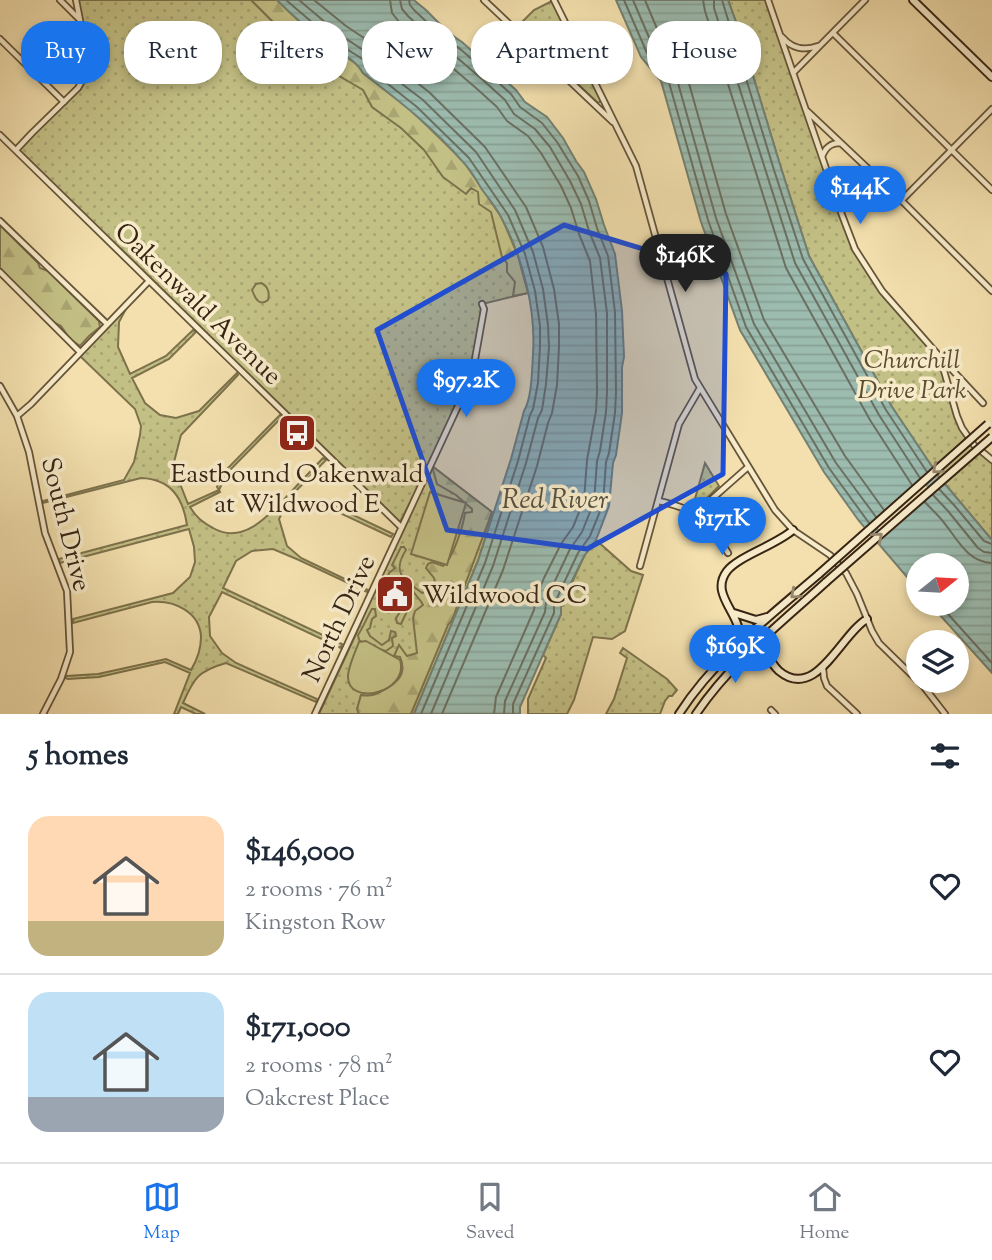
<!DOCTYPE html>
<meta charset="utf-8">
<style>
body{margin:0;font-family:"Sorts Mill Goudy",serif;background:#f6f6f7;color:#1f2937;height:100vh;display:flex;flex-direction:column;font-size:26px;white-space:nowrap}
*{box-sizing:border-box;margin:0}
p{font-size:23px;color:#747a83}
.icon{flex:none;width:38px;height:38px;fill:none;stroke:currentColor;stroke-width:2;stroke-linecap:round;stroke-linejoin:round}
.map{position:relative;height:714px;overflow:hidden}
.details{display:flex;flex-direction:column;background:#fff;flex:1}
.details>*{flex:none}
.top-card{position:absolute;left:21px;top:21px;width:950px;height:63px;display:flex;gap:14px}
.needle{width:46px;rotate:72deg}
.buttons{position:absolute;left:906px;top:553px;display:grid;gap:14px}
.buttons a{display:grid;place-items:center;width:63px;height:63px;border-radius:50%;background:#fff;box-shadow:0 4px 10px #0003;font-size:35px}
.price{position:absolute;translate:-50% -60px;padding:0 16px;border-radius:24px;background:#1a73e8;color:#fff;font-size:23px;line-height:46px;filter:drop-shadow(0 2px 4px #0008)}
.price::after{content:'';position:absolute;left:50%;top:42px;width:21px;height:16px;margin-left:-10px;background:inherit;clip-path:polygon(0 0,100% 0,50% 100%)}
.price.selected{background:#222;color:#fff}
ul{padding:0;list-style:none}
li{display:flex;align-items:center;gap:21px;height:175px;padding:0 28px}
li+li{border-top:2px solid #e0e1e3}
li span{display:grid;place-items:center;flex:none;width:196px;height:140px;border-radius:21px;color:#555}
li>.icon{margin-inline-start:auto}
span .icon{width:84px;height:84px;fill:#fffc;stroke-width:1}
li b{font-size:30px}
h2{display:flex;justify-content:space-between;align-items:center;height:84px;padding:0 28px;font-size:30px}
.tag{padding:0 24px;border-radius:28px;background:#fff;box-shadow:0 4px 10px #0003;font-size:24px;line-height:63px}
.tag.selected{background:#1a73e8;color:#fff}
.tab-bar{display:flex;justify-content:space-around;align-items:center;height:98px;border-top:2px solid #e0e1e3;background:#fff;font-size:19px;color:#747a83}
.tab-bar a{display:grid;justify-items:center;gap:4px}
.tab-bar .selected{color:#1a73e8}
.map>svg:first-child{display:block}
.grass{fill:url(#grass-dots);stroke:#7d724c;stroke-width:2}
.forest{fill:url(#forest-firs);stroke:#7d724c;stroke-width:2}
.pitch{fill:#c3c085;stroke:#7d724c;stroke-width:2}
.water{fill:url(#water-rules);stroke:#748072;stroke-width:2}
.pier{fill:#f3e0ae}
.lines{fill:none;stroke-linecap:round;stroke-linejoin:round}
.shore{stroke:#6a7062;stroke-width:2}
.street-casing{stroke:#66543a;stroke-width:8}
.secondary-casing{stroke:#372514;stroke-width:10}
.street{stroke:#f7ebca;stroke-width:4.5}
.secondary{stroke:#f7ebca;stroke-width:6}
.secondary-bridge-casing{stroke:#372514;stroke-width:10;stroke-linecap:butt}
.secondary-bridge{stroke:#f7ebca;stroke-width:6}
.oneway{stroke:#97886f}
.marked{fill:#1d4ed8;fill-opacity:0.2;stroke:#1d4ed8;stroke-width:5;stroke-linejoin:round}
.labels{text-anchor:middle;stroke-width:7;stroke-linejoin:round;paint-order:stroke}
.street-label{font-size:26px;fill:#372514;stroke:#f7ebca}
.park-label{font-size:26px;font-style:italic;fill:#5a4c30;stroke:#f7ebca}
.poi-label{font-size:26px;fill:#372514;stroke:#f7ebca}
.water-label{font-size:28px;font-style:italic;fill:#555243;stroke:#f7ebca}
</style>
<div class="map">
<svg width="992" height="714" viewBox="0 0 992 714">
<defs>
<pattern id="grass-dots" width="8" height="8" patternUnits="userSpaceOnUse" patternTransform="scale(1.75)"><rect width="8" height="8" fill="#c3c085"/><path d="M2 2h.1M6 6h.1" fill="none" stroke="#a8a572" stroke-width="1.8" stroke-linecap="round"/></pattern>
<pattern id="forest-firs" width="22" height="20" patternUnits="userSpaceOnUse" patternTransform="scale(1.75)"><rect width="22" height="20" fill="#c3c085"/><path d="M5 1l3.5 6h-7zM16 11l3.5 6h-7z" fill="#a8a572"/></pattern>
<pattern id="water-rules" width="6" height="5" patternUnits="userSpaceOnUse" patternTransform="scale(1.75)"><rect width="6" height="5" fill="#9cbcb0"/><path d="M0 2.5h6" fill="none" stroke="#87a196"/></pattern>
</defs>
<rect width="100%" height="100%" fill="#f3e0ae"/>
<filter id="stains"><feTurbulence type="fractalNoise" baseFrequency=".00286" numOctaves="4"/><feColorMatrix values="0 0 0 0 .2 0 0 0 0 .09 0 0 0 0 .02 0 0 0 .5 -.17"/></filter>
<radialGradient id="worn" r=".72"><stop offset=".6" stop-color="#630" stop-opacity="0"/><stop offset="1" stop-color="#630" stop-opacity=".3"/></radialGradient>
<path class="grass" d="M 76,0 L 277,0 L 292,15 L 412,111 L 502,218 L 528,293 L 482,304 L 484,309 L 472,376 L 430,464 L 400,522 L 124,252 L 83,216 L 16,150 L 82,81 L 88,61 Z
M 728,0 L 768,0 L 855,249 L 882,291 L 940,357 L 957,416 L 974,445 L 992,460 L 992,540 L 939,477 L 892,407 L 809,256 L 781,168 L 740,33 Z
M 552,1 L 601,101 L 598,103 L 517,27 L 534,10 Z
M 127,307 L 119,322 L 118,347 L 130,374 L 166,356 L 193,330 L 196,332 L 169,359 L 132,378 L 145,403 L 160,415 L 176,418 L 199,411 L 237,373 L 238,375 L 181,435 L 173,466 L 188,504 L 219,490 L 217,487 L 225,471 L 280,415 L 282,417 L 227,473 L 219,490 L 220,492 L 190,507 C 196,517 202,522 213,528 C 244,546 271,513 290,493 C 301,481 312,470 323,458 L 326,460 L 290,497 L 279,519 L 287,546 L 301,558 L 368,590 L 367,592 L 299,560 L 273,549 L 252,551 L 236,561 L 223,588 L 342,644 L 341,648 L 222,592 L 209,617 L 210,636 L 222,653 L 236,663 L 317,699 L 316,702 L 226,663 C 198,671 194,678 183,703 L 205,714 L 196,714 L 181,707 L 178,714 L 174,714 L 190,673 L 165,662 L 99,677 L 68,679 L 65,678 L 66,676 L 98,674 L 166,659 L 191,670 C 197,660 201,649 201,637 C 200,612 174,600 152,602 L 73,623 L 73,619 L 173,593 L 190,577 L 195,562 L 194,547 L 189,529 L 60,563 L 59,559 L 187,525 C 183,498 171,479 141,478 L 43,503 L 43,501 L 124,480 L 134,462 L 140,435 L 141,426 L 135,409 L 80,356 Z
M 705,463 L 719,486 L 697,508 L 693,506 Z
M 432,466 L 493,513 L 478,561 L 414,714 L 319,714 L 356,634 L 376,585 L 403,531 Z
M 326,502 L 393,534 L 391,537 L 323,505 Z
M 596,540 L 631,571 L 643,575 L 625,631 L 612,639 L 593,637 L 574,700 L 567,714 L 528,714 L 528,699 L 546,658 L 543,655 L 561,614 L 561,607 L 584,556 Z
M 623,648 L 667,679 L 677,690 L 672,696 L 669,696 L 665,701 L 660,714 L 606,714 L 614,699 L 627,658 L 620,653 Z"/>
<path class="forest" d="M 251,0 L 277,0 C 293,16 310,31 328,45 C 340,54 356,60 363,73 L 412,111 L 464,162 L 502,218 L 518,256 L 528,293 L 513,296 L 515,282 L 507,272 L 507,263 L 502,257 L 491,212 L 479,204 L 478,192 L 471,188 L 466,194 L 443,177 L 424,150 L 401,128 L 372,107 L 363,90 L 329,70 L 312,56 L 305,54 Z
M 0,225 L 38,263 L 40,268 L 48,271 L 99,321 L 100,327 L 89,336 L 80,346 L 70,339 L 61,326 L 49,320 L 0,268 Z
M 432,466 L 492,512 L 452,620 L 448,625 L 411,714 L 359,714 L 357,709 L 361,695 C 373,697 379,693 389,687 C 401,679 406,671 400,657 L 394,656 L 399,645 L 407,656 L 417,653 L 413,618 L 415,611 L 423,605 C 420,598 413,594 411,587 L 413,586 L 422,593 C 429,592 432,589 435,582 L 434,578 L 426,568 L 428,564 L 432,562 L 443,566 C 453,559 463,526 465,513 L 472,512 L 472,509 L 456,495 L 437,484 Z
M 401,547 L 404,547 L 406,550 C 400,559 396,571 405,579 L 403,583 L 404,585 L 402,588 L 395,584 L 394,587 L 389,592 L 388,599 L 391,601 L 380,602 L 378,594 L 381,585 L 386,582 L 389,573 L 395,568 L 392,565 Z
M 404,590 L 406,590 L 406,605 L 409,607 L 401,624 L 397,623 L 396,618 L 400,612 L 395,604 L 402,597 Z
M 372,609 L 375,609 L 376,616 L 372,619 L 370,628 L 367,630 L 370,636 L 382,645 L 389,640 L 391,631 L 395,632 L 396,636 L 392,638 L 393,646 L 386,651 L 378,649 L 374,645 L 370,648 L 359,640 L 358,635 C 364,626 367,617 372,609 Z"/>
<path class="pitch" d="M 261,283 C 268,286 270,293 268,300 C 259,307 255,298 252,290 L 256,284 Z
M 430,492 L 466,503 L 447,565 L 411,554 Z
M 366,641 L 400,660 C 410,693 346,708 348,675 C 349,665 355,652 359,642 Z"/>
<path class="water" d="M 277,0 L 414,0 C 418,4 423,7 427,11 C 439,23 448,34 462,42 L 516,90 L 525,102 L 547,117 L 563,138 L 576,161 L 584,172 L 596,199 L 604,225 L 615,254 L 622,311 L 624,357 L 622,367 L 622,413 L 616,455 L 613,463 L 609,506 L 596,540 L 584,556 L 568,589 L 561,607 L 561,614 L 520,707 L 520,714 L 414,714 L 478,561 L 511,459 L 524,411 C 532,398 532,369 533,354 C 536,310 523,258 502,219 C 497,208 488,198 481,188 C 476,179 470,169 463,162 C 434,128 398,100 363,73 C 356,59 340,54 328,45 C 310,31 293,16 277,0 Z
M 616,0 L 728,0 L 740,33 L 781,168 L 809,256 L 892,407 L 939,477 L 992,540 L 992,673 L 930,604 L 957,604 L 957,565 L 919,565 L 919,591 L 859,521 L 824,472 L 740,330 L 701,222 L 661,81 L 641,57 Z"/>
<path class="pier" d="M 935,465 L 939,471 L 925,485 L 928,488 L 942,476 L 947,482 L 875,546 L 870,540 L 880,531 L 877,527 L 867,536 L 861,530 Z"/>
<g class="lines">
<path class="shore" d="M 286,0 L 334,41 L 364,60 L 369,69 L 417,107 L 469,158 L 508,215 L 525,254 L 535,291 L 540,326 L 540,346 L 538,383 L 533,409 L 530,415 L 518,461 L 485,563 L 421,714
M 299,0 L 339,34 L 369,54 L 376,64 L 423,100 L 476,152 L 515,210 L 533,252 L 543,289 L 548,325 L 549,347 L 546,384 L 542,410 L 538,418 L 526,463 L 493,566 L 431,714
M 314,0 L 346,26 L 376,46 L 384,57 L 429,92 L 485,147 L 526,207 L 543,247 L 554,289 L 559,324 L 559,347 L 557,385 L 552,413 L 548,423 L 537,466 L 503,570 L 442,714
M 390,0 L 392,13 L 400,23 L 435,56 L 448,64 L 476,88 L 497,107 L 507,121 L 528,136 L 541,153 L 561,186 L 571,208 L 579,234 L 590,261 L 596,314 L 597,392 L 596,411 L 587,460 L 584,500 L 573,527 L 561,544 L 544,578 L 536,598 L 534,610 L 496,697 L 494,714
M 400,0 L 402,9 L 408,16 L 442,48 L 454,55 L 483,80 L 505,100 L 514,114 L 535,129 L 550,147 L 570,181 L 581,204 L 589,231 L 600,258 L 607,313 L 607,392 L 606,412 L 600,451 L 597,461 L 594,502 L 582,532 L 570,549 L 554,583 L 546,602 L 545,612 L 505,701 L 504,714
M 409,0 L 410,5 L 414,10 L 448,42 L 459,48 L 489,74 L 511,94 L 520,107 L 542,123 L 557,142 L 578,176 L 589,201 L 597,228 L 608,256 L 615,312 L 616,392 L 615,413 L 609,453 L 606,462 L 603,504 L 590,536 L 578,553 L 562,587 L 554,605 L 554,613 L 513,704 L 513,714
M 624,0 L 647,53 L 668,79 L 708,220 L 746,327 L 829,468 L 869,523
M 633,0 L 654,49 L 676,76 L 716,218 L 754,324 L 836,463 L 876,517
M 645,0 L 663,43 L 682,65 L 686,73 L 726,214 L 764,320 L 845,456 L 884,510
M 703,0 L 705,11 L 786,268 L 870,420 L 912,485
M 714,0 L 714,8 L 795,263 L 879,415 L 920,478
M 722,0 L 774,170 L 803,259 L 886,410 L 927,472
M 939,489 L 954,505 L 984,541 L 992,544
M 933,495 L 948,511 L 978,548 L 984,552 L 992,553
M 925,502 C 930,508 936,513 941,519 C 956,536 966,562 992,563
M 939,604 L 992,663"/>
<defs>
<path id="street" d="M 60,0 L 79,19
M 484,0 L 613,122
M 554,0 L 636,166 L 695,379 L 775,510 L 793,530 L 830,555 L 846,573 L 857,594 L 872,631 L 879,643 L 924,687 L 945,714
M 768,0 L 842,215 L 855,249 L 882,291 L 940,357 L 957,416 L 962,428 L 974,445 L 992,460
M 833,33 L 992,190
M 782,37 C 791,48 804,51 818,46
M 0,39 L 64,102
M 551,62 L 577,45
M 793,73 L 865,0
M 807,111 L 898,197 L 992,291
M 0,135 L 401,527
M 16,150 L 32,133 L 78,88 L 86,74 L 88,61 L 76,0
M 822,157 C 825,148 830,143 840,143
M 902,200 L 992,109
M 0,221 L 107,324
M 0,272 L 80,352
M 943,360 L 983,403
M 0,386 L 17,416 L 29,452 L 45,533 L 67,591 L 70,652 L 61,679 L 43,714
M 17,416 L 31,404 L 149,281
M 659,501 C 699,510 707,520 728,553
M 696,513 L 748,467
M 640,566 L 679,424 L 700,388
M 823,668 L 824,678 L 827,686 L 857,714
M 771,710 L 775,714
M 315,714 L 472,376 L 484,309 L 482,304"/>
<path id="secondary" d="M 913,0 L 992,77
M 734,613 L 756,620 L 767,617
M 766,636 C 765,648 770,663 779,671 C 816,702 841,634 867,619
M 739,643 C 745,615 708,596 727,571 C 739,556 776,545 793,530
M 749,652 L 772,662
M 679,714 C 715,658 769,617 819,574
M 696,714 C 731,662 780,624 826,582"/>
</defs>
<use href="#street" class="street-casing"/>
<use href="#secondary" class="secondary-casing"/>
<use href="#street" class="street"/>
<use href="#secondary" class="secondary"/>
<defs>
<path id="secondary-bridge" d="M 819,574 L 988,424
M 826,582 L 992,437"/>
</defs>
<use href="#secondary-bridge" class="secondary-bridge-casing"/>
<use href="#secondary-bridge" class="secondary-bridge"/>
</g>
<defs><path id="oneway-chevron" d="M-2-3.5L2.5 0L-2 3.5" fill="none" stroke-width="1.6" stroke-linecap="round" stroke-linejoin="round" transform="scale(1.75)"/></defs>
<g class="oneway">
<use href="#oneway-chevron" transform="translate(937 469) rotate(139)"/>
<use href="#oneway-chevron" transform="translate(878 537) rotate(-41)"/>
<use href="#oneway-chevron" transform="translate(795 594) rotate(139)"/>
</g>
<path class="marked" d="M 564,225 L 726,274 L 723,474 L 587,549 L 447,530 L 377,330 Z"/>
<defs>
<symbol id="bus-square" viewBox="-11 -11 22 22"><rect x="-9" y="-9" width="18" height="18" rx="4" fill="#8f2418" stroke="#f7ebca"/><path d="M-5-6H5V4H4V6H2V4H-2V6H-4V4H-5ZM-3.5-4V0h7V-4ZM-3.5 1.2v1.5H-2V1.2ZM2 1.2v1.5H3.5V1.2Z" fill="#fff"/></symbol>
<symbol id="civic-square" viewBox="-11 -11 22 22"><rect x="-9" y="-9" width="18" height="18" rx="4" fill="#8f2418" stroke="#f7ebca"/><path d="M-.6-6.5H3V-4.5H.6V-3L4-1V1h2V6H-6V1h2V-1L-.6-3ZM-1.2 2.5V6h2.4V2.5Z" fill="#fff"/></symbol>
</defs>
<g fill-rule="evenodd">
<use href="#bus-square" x="275" y="411" width="44" height="44"/>
<use href="#civic-square" x="373" y="572" width="44" height="44"/>
</g>
<g class="labels">
<g class="street-label">
<text transform="translate(199 303) rotate(44)" y="9">Oakenwald Avenue</text>
<text transform="translate(67 524) rotate(76)" y="9">South Drive</text>
<text transform="translate(338 618) rotate(-65)" y="9">North Drive</text>
</g>
<g class="park-label">
<text x="912" y="368">Churchill<tspan x="912" dy="30">Drive Park</tspan></text>
</g>
<g class="poi-label">
<text x="297" y="482">Eastbound Oakenwald<tspan x="297" dy="30">at Wildwood E</tspan></text>
<text x="422" y="603" text-anchor="start">Wildwood CC</text>
</g>
<g class="water-label">
<text x="555" y="508">Red River</text>
</g>
</g>
<rect width="100%" height="100%" filter="url(#stains)"/>
<rect width="100%" height="100%" fill="url(#worn)"/>
</svg>
<div class="buttons">
<a><svg class="needle" viewBox="-14 -14 28 28"><path d="M0-13l5 13h-10z" fill="#e53935"/><path d="M0 13l5-13h-10z" fill="#747a83"/></svg></a>
<a><svg class="icon" aria-label="layers" viewBox="0 0 24 24"><path d="M12 4l9 5-9 5-9-5zM3 14l9 5 9-5"/></svg></a>
</div>
<b class="price" style="left:860px;top:226px">$144K</b>
<b class="price selected" style="left:685px;top:294px">$146K</b>
<b class="price" style="left:466px;top:419px">$97.2K</b>
<b class="price" style="left:722px;top:557px">$171K</b>
<b class="price" style="left:735px;top:685px">$169K</b>
<div class="top-card">
<a class="tag selected">Buy</a>
<a class="tag">Rent</a>
<a class="tag">Filters</a>
<a class="tag">New</a>
<a class="tag">Apartment</a>
<a class="tag">House</a>
</div>
</div>
<section class="details">
<h2>5 homes<svg class="icon" aria-label="filters" viewBox="0 0 24 24"><path d="M4 7h16M4 17h16"/><circle cx="9" cy="7" r="2"/><circle cx="15" cy="17" r="2"/></svg></h2>
<ul>
<li><span style="background:linear-gradient(#ffd9b3 75%,#c2b280 0)"><svg class="icon" aria-label="home" viewBox="0 0 24 24"><path d="M3 11l9-7 9 7M6 9v11h12V9"/></svg></span><div><b>$146,000</b><p>2 rooms · 76 m²</p><p>Kingston Row</p></div><svg class="icon" aria-label="heart" viewBox="0 0 24 24"><path d="M12 20l-8-8c-3-5 5-10 8-4 3-6 11-1 8 4z"/></svg></li>
<li><span style="background:linear-gradient(#bfe0f5 75%,#9aa5b1 0)"><svg class="icon" aria-label="home" viewBox="0 0 24 24"><path d="M3 11l9-7 9 7M6 9v11h12V9"/></svg></span><div><b>$171,000</b><p>2 rooms · 78 m²</p><p>Oakcrest Place</p></div><svg class="icon" aria-label="heart" viewBox="0 0 24 24"><path d="M12 20l-8-8c-3-5 5-10 8-4 3-6 11-1 8 4z"/></svg></li>
</ul>
</section>
<nav class="tab-bar">
<a class="selected"><svg class="icon" aria-label="map" viewBox="0 0 24 24"><path d="M3 6l6-2 6 2 6-2v14l-6 2-6-2-6 2zM9 4v14M15 6v14"/></svg>Map</a>
<a><svg class="icon" aria-label="saved" viewBox="0 0 24 24"><path d="M7 4h10v16l-5-4-5 4z"/></svg>Saved</a>
<a><svg class="icon" aria-label="home" viewBox="0 0 24 24"><path d="M3 11l9-7 9 7M6 9v11h12V9"/></svg>Home</a>
</nav>
